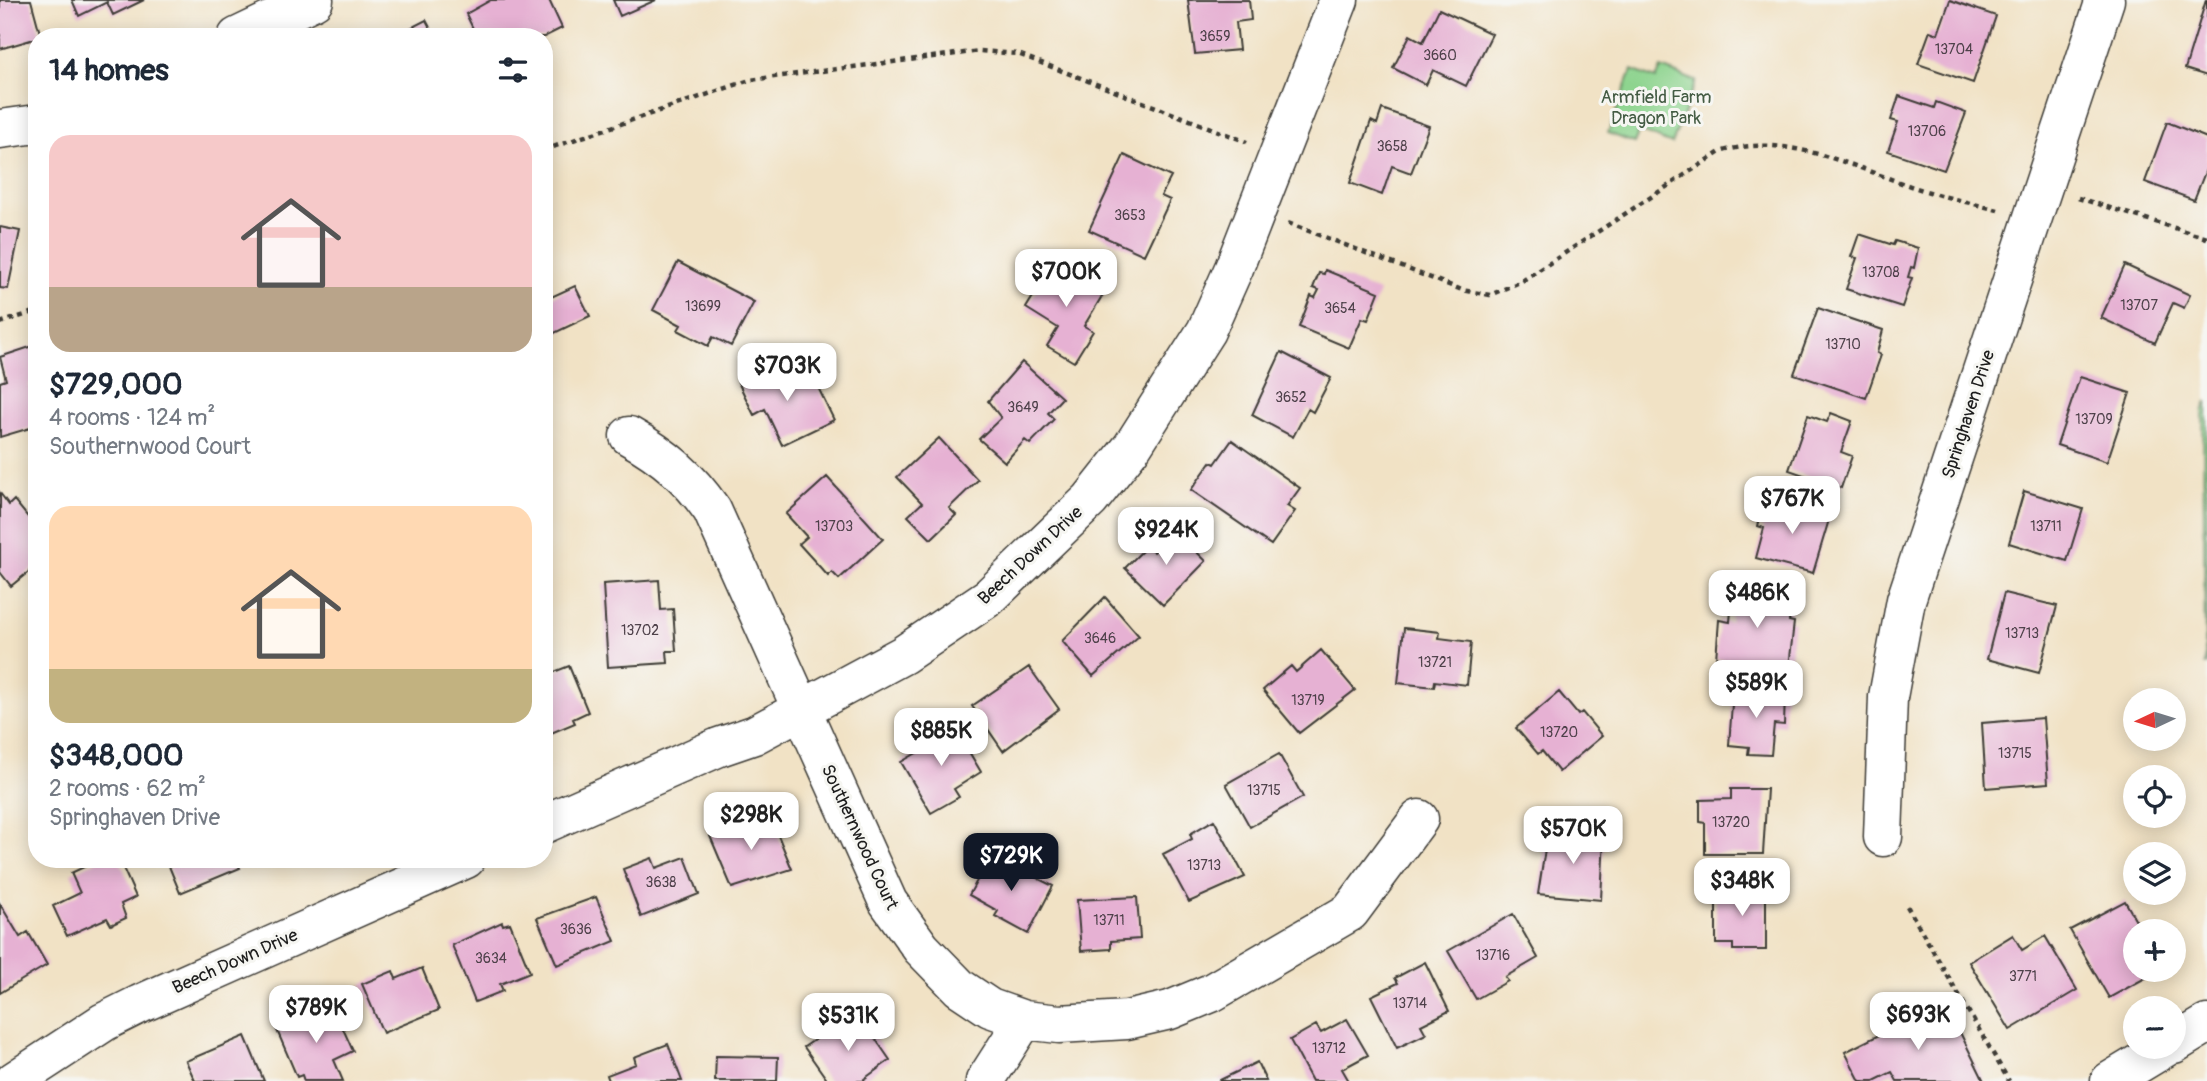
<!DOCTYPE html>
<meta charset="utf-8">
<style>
body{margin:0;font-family:Pangolin,sans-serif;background:#f2f2f3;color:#1f2937;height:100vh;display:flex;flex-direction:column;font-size:26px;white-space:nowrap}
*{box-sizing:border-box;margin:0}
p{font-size:23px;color:#747a83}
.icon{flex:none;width:38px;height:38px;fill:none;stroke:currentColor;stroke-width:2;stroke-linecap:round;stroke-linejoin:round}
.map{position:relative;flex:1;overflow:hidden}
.sheet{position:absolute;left:28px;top:28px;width:525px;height:840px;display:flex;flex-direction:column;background:#fff;border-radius:28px;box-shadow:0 4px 18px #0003}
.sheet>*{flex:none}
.needle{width:46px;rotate:266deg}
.tools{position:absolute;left:2123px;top:688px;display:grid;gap:14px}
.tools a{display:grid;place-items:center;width:63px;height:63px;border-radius:50%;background:#fff;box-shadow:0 4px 18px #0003;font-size:35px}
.price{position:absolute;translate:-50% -60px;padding:0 16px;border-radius:14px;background:#fff;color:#222;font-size:23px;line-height:46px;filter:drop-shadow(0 2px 4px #0008)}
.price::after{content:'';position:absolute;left:50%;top:42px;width:21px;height:16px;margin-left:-10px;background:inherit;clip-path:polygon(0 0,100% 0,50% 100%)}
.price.on{background:#111827;color:#fff}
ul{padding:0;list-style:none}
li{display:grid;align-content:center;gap:14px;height:371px;padding:0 21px}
li span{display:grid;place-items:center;height:217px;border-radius:21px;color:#555}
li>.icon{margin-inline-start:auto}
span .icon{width:126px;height:126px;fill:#fffc;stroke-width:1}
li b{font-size:30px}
h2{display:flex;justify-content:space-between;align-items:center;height:84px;padding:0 21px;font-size:30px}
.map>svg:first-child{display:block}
.green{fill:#8ed48f;stroke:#557856;stroke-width:2}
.building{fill:#e6b1d3}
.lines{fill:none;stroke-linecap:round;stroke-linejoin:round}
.minor-casing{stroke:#3c3a35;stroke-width:41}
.path{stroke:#3c3a35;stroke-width:4.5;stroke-dasharray:5 5;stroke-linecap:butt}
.minor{stroke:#fff;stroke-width:38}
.labels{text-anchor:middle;stroke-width:6;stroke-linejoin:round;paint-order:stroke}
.number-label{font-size:14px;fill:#4e414a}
.park-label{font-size:18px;fill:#445c44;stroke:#f6f6f2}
.street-label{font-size:18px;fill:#1c1c1c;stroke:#f6f6f2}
</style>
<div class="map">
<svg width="2207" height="1081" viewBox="0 0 2207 1081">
<rect width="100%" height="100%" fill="#f6f6f2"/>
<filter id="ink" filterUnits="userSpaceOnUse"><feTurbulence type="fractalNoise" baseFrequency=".0143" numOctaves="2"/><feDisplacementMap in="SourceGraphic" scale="14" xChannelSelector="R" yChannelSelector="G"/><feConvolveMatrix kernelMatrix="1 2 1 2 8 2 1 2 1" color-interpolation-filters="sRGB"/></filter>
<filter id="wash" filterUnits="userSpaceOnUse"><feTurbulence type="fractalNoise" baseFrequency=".00686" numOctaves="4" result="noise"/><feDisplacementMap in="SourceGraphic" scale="28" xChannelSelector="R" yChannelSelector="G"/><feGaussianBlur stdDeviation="1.57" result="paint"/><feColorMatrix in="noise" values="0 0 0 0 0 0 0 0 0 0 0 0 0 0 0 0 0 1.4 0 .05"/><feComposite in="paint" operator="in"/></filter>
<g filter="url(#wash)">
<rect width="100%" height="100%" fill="#f1e2c5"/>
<path class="green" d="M 1661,68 L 1696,81 L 1672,144 L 1639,131 L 1634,143 L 1608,133 L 1632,70 L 1656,79 Z
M 2207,401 L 2207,665 L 2205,665 L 2203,412 Z"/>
<g id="blocks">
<path class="building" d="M 0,0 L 31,0 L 41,37 L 0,49 Z
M 72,0 L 144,0 L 113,15 L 107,2 L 79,16 Z
M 491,0 L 549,0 L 562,28 L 544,37 L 477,37 L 466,14 Z
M 613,0 L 656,0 L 620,16 Z
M 1188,0 L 1249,0 L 1251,20 L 1236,22 L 1239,50 L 1195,54 Z
M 1950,0 L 1996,16 L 1973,83 L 1918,64 L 1930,31 L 1938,34 Z
M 2206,0 L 2207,0 L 2207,76 L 2185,69 Z
M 1439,9 L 1492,34 L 1466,86 L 1433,70 L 1426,85 L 1393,68 L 1410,35 L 1423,42 Z
M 426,20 L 435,37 L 393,37 Z
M 1899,96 L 1934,108 L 1936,102 L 1966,113 L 1944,170 L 1888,151 L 1898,122 L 1891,120 Z
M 1382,109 L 1429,126 L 1411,173 L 1392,166 L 1382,195 L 1350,183 L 1371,121 L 1377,124 Z
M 2167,122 L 2207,138 L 2207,167 L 2194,200 L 2145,182 Z
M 1124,155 L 1171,177 L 1161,196 L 1170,200 L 1144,255 L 1089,230 Z
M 0,227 L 20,231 L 8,289 L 0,288 Z
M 1859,234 L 1893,245 L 1895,241 L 1918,248 L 1914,268 L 1911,267 L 1908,277 L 1912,278 L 1902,307 L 1846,289 L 1857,258 L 1851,257 Z
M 1055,261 L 1105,291 L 1084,326 L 1093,331 L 1074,362 L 1047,346 L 1058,328 L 1026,308 Z
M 678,262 L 754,302 L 731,346 L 713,337 L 708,346 L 678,330 L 681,325 L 653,310 Z
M 2125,265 L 2190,295 L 2184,308 L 2173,303 L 2155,343 L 2101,318 Z
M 1325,270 L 1379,292 L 1368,320 L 1362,318 L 1349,348 L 1299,327 L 1311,296 L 1315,298 L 1319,290 L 1313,288 L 1319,273 L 1324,274 Z
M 575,286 L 590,316 L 544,338 L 544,293 L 547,299 Z
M 1818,308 L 1883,330 L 1877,353 L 1881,355 L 1866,398 L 1794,374 Z
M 33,346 L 37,360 L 37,381 L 29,384 L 37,410 L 37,426 L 0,437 L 0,382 L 6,380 L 0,357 Z
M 1281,352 L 1331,378 L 1313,412 L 1308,409 L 1293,437 L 1252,415 Z
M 1022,362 L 1062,398 L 1048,413 L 1054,419 L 1030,444 L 1025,440 L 1005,462 L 979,439 L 1001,418 L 988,401 Z
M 779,366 L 787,382 L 810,371 L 834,420 L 782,445 L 765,409 L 754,415 L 738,382 Z
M 2080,377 L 2130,393 L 2107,462 L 2057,445 Z
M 1831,413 L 1852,421 L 1841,452 L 1852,456 L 1841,488 L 1789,470 L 1808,415 L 1827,422 Z
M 939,438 L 978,480 L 949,508 L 956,515 L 931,539 L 908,516 L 922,503 L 897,477 Z
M 1232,440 L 1300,488 L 1287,506 L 1295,511 L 1271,545 L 1191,490 L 1211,462 L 1215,464 Z
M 827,477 L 883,539 L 839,579 L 832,572 L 828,576 L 799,544 L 807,537 L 786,514 Z
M 2024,491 L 2083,509 L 2067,561 L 2009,543 Z
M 0,493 L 9,505 L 14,500 L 37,528 L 37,565 L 11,586 L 0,572 Z
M 1764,503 L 1800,512 L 1802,505 L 1831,513 L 1813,573 L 1756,558 L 1764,528 L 1758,526 Z
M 1175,531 L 1206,561 L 1163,605 L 1125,568 L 1147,546 L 1154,552 Z
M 659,580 L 661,610 L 673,609 L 676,651 L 667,651 L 668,663 L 608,667 L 603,584 Z
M 1733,588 L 1790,597 L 1790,601 L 1793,601 L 1789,621 L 1794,622 L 1789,667 L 1716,659 L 1719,620 L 1730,622 Z
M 2004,593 L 2057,606 L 2039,673 L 1987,659 Z
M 1105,597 L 1139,636 L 1093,676 L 1062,641 Z
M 1404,628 L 1440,632 L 1439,638 L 1471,642 L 1467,685 L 1435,681 L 1434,687 L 1398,683 Z
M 1321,650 L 1355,690 L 1299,733 L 1263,690 L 1291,666 L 1296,672 Z
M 569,666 L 588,712 L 573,719 L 575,723 L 544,736 L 544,676 Z
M 1029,667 L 1059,709 L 1003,751 L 972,706 Z
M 1733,691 L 1785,694 L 1784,725 L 1774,724 L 1771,755 L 1748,754 L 1749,747 L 1729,745 Z
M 1559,692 L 1578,715 L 1582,712 L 1602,736 L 1559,772 L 1542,751 L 1538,754 L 1516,728 Z
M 2043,718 L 2048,783 L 1986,788 L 1982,723 Z
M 952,723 L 981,772 L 954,789 L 959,797 L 931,813 L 901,762 L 927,747 L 923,741 Z
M 1279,754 L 1303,797 L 1250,827 L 1226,784 Z
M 1731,789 L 1767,789 L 1763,854 L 1705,854 L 1705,823 L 1700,822 L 1700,800 L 1731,799 Z
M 770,816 L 792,869 L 732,888 L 710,836 Z
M 1214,820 L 1245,877 L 1189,902 L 1163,854 L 1192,839 L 1190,834 Z
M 1548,830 L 1604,836 L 1601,900 L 1538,894 Z
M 991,855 L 1053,886 L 1028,934 L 995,916 L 998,911 L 969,895 Z
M 685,857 L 699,894 L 641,917 L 623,869 L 652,858 L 656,868 Z
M 101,859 L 119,859 L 136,897 L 121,904 L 126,918 L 111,925 L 107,918 L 67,936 L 53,906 L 80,893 L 71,873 Z
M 166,859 L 242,859 L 237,862 L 240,868 L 180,893 Z
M 1716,887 L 1766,887 L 1766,950 L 1733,950 L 1733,944 L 1716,944 Z
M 596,897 L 615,941 L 557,965 L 537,918 Z
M 1137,897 L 1140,939 L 1111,941 L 1111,949 L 1081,951 L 1077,900 Z
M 2125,901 L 2142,931 L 2135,931 L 2135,970 L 2160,970 L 2109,998 L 2070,930 Z
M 0,904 L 20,937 L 28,932 L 47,965 L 0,993 Z
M 1513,914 L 1538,958 L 1505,977 L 1508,981 L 1476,999 L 1448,951 Z
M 502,922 L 503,925 L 510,923 L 530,972 L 500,984 L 503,991 L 475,1002 L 452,945 Z
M 2013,935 L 2022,950 L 2045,936 L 2077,990 L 2010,1030 L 1969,962 Z
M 1425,962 L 1449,1011 L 1421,1025 L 1426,1034 L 1397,1048 L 1371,996 L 1398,983 L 1395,978 Z
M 422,968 L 439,1010 L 383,1033 L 362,984 L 393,971 L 396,979 Z
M 1945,1002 L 1984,1081 L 1897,1081 L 1892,1072 L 1874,1081 L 1860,1081 L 1845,1052 Z
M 332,1004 L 353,1051 L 334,1060 L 343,1081 L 304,1081 L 302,1075 L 297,1077 L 276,1028 Z
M 859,1015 L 890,1060 L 864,1079 L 865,1081 L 828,1081 L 804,1047 L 829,1030 L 832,1034 Z
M 1347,1019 L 1368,1055 L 1342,1069 L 1349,1081 L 1312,1081 L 1290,1040 L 1316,1025 L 1321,1033 Z
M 245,1036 L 264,1081 L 195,1081 L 186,1061 Z
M 668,1044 L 682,1081 L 609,1081 L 607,1075 L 636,1064 L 634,1057 Z
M 716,1056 L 778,1057 L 777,1081 L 715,1081 Z
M 1257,1062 L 1266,1081 L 1218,1081 Z"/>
</g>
</g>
<g filter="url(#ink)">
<use href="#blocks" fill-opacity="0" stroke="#3c3a35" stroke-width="2"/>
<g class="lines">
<defs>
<path id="minor" d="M 237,37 L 314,0
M 0,129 L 37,124
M 629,436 C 665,456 689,477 712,510 L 888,902 L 921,948 L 960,988 L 990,1008 L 1024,1020 L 1059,1024 L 1127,1020 L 1170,1010 L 1211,993 L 1350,912 L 1419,819
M 544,824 L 719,747 L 754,735 L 903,655 L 989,597 L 1090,500 L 1132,447 L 1206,331 L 1234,268 L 1339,0
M 1883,837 L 1888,697 L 1906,600 L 2105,0
M 2174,1044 L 2207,1024
M 14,1081 L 104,1022 L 140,1004 L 466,859
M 985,1081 L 1024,1020
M 2110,1081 L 2168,1046"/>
</defs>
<use href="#minor" class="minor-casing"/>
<path class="path" d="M 544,150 L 750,80 L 980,51 L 1018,54 L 1247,142
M 2078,198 L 2207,238
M 1288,223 L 1462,290 L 1490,295 L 1522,281 L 1720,152 C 1790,130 1859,171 1926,191 C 1949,198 1974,204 1998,210
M 0,323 L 37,311
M 1907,906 L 2009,1081"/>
<use href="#minor" class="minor"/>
</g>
</g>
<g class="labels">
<g class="number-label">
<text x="1215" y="41">3659</text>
<text x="1954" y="54">13704</text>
<text x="1440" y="60">3660</text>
<text x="1927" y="136">13706</text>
<text x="1392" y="151">3658</text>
<text x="1130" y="220">3653</text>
<text x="1881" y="277">13708</text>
<text x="2139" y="310">13707</text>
<text x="703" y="311">13699</text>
<text x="1340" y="313">3654</text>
<text x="1843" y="349">13710</text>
<text x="1291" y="402">3652</text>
<text x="1023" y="412">3649</text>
<text x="2094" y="424">13709</text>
<text x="834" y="531">13703</text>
<text x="2046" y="531">13711</text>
<text x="640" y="635">13702</text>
<text x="2022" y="638">13713</text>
<text x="1100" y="643">3646</text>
<text x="1435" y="667">13721</text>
<text x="1308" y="705">13719</text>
<text x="1559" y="737">13720</text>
<text x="2015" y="758">13715</text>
<text x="1264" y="795">13715</text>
<text x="1731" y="827">13720</text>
<text x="1204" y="870">13713</text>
<text x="661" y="887">3638</text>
<text x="1109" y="925">13711</text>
<text x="576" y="934">3636</text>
<text x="1493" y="960">13716</text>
<text x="491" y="963">3634</text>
<text x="2023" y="981">3771</text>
<text x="1410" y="1008">13714</text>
<text x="1329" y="1053">13712</text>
</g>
<g class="park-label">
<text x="1656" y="103">Armfield Farm<tspan x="1656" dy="21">Dragon Park</tspan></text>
</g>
<g class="street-label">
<text transform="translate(1968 414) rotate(-72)" y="6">Springhaven Drive</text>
<text transform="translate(1030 555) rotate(-43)" y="6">Beech Down Drive</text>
<text transform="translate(860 837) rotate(65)" y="6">Southernwood Court</text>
<text transform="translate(235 961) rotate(-24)" y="6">Beech Down Drive</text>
</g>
</g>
</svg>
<div class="tools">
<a><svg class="needle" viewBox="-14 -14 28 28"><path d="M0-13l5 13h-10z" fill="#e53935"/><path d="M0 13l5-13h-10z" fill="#747a83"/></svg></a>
<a><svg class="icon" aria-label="locate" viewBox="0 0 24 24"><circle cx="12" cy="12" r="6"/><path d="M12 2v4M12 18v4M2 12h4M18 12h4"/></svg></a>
<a><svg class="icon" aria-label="layers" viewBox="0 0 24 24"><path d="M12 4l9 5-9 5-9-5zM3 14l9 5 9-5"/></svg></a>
<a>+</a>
<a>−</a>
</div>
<b class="price" style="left:1066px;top:309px">$700K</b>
<b class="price" style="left:787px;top:403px">$703K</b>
<b class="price" style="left:1792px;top:536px">$767K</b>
<b class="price" style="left:1166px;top:567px">$924K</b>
<b class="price" style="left:1757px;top:630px">$486K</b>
<b class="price" style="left:1756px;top:720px">$589K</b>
<b class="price" style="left:941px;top:768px">$885K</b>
<b class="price" style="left:751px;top:852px">$298K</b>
<b class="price" style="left:1573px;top:866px">$570K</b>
<b class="price on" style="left:1011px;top:893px">$729K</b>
<b class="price" style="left:1742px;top:918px">$348K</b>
<b class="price" style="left:316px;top:1045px">$789K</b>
<b class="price" style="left:1918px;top:1052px">$693K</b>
<b class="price" style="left:848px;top:1053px">$531K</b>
<section class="sheet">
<h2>14 homes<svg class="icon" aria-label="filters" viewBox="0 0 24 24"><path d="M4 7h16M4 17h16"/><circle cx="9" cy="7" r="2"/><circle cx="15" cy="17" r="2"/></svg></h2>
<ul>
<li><span style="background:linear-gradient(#f6c9c9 70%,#b9a48a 0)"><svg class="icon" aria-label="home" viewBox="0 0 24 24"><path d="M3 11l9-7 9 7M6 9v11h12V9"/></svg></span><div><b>$729,000</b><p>4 rooms · 124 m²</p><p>Southernwood Court</p></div></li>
<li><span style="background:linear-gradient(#ffd9b3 75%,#c2b280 0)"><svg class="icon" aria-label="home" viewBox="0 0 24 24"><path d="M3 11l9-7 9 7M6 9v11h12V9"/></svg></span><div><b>$348,000</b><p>2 rooms · 62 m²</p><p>Springhaven Drive</p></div></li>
</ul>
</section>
</div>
